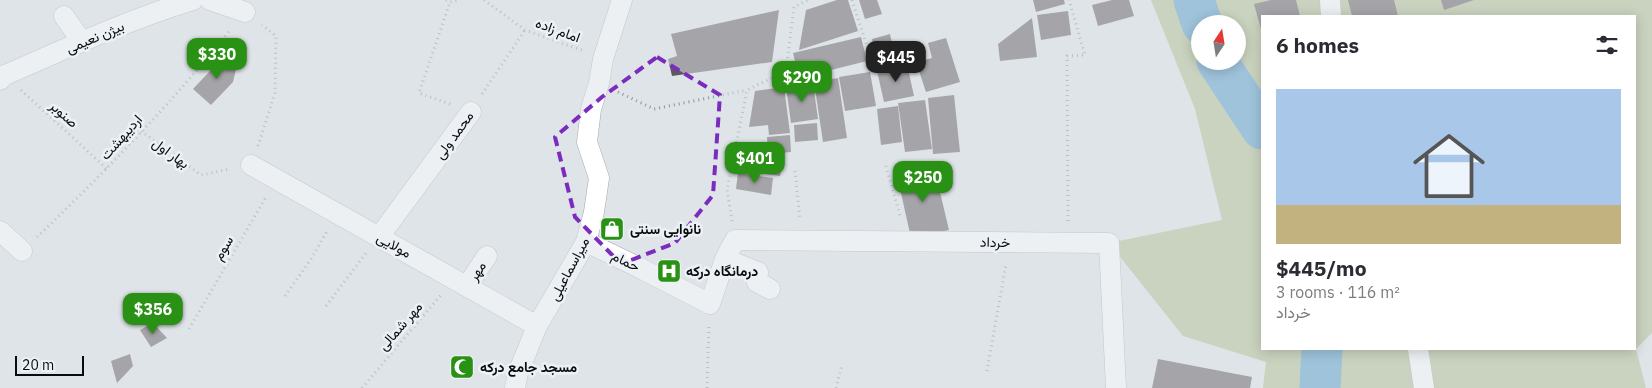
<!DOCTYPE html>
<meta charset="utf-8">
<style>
body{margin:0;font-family:"IBM Plex Sans",Vazirmatn,sans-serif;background:#f7f7f7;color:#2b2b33;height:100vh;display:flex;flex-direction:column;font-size:19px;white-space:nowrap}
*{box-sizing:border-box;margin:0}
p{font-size:16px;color:#7c7c81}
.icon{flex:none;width:28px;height:28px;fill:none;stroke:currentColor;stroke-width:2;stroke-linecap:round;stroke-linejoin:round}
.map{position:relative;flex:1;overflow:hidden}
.sheet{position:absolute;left:1261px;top:15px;width:375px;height:335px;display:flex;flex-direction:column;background:#fff;border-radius:0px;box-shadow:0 2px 12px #0003}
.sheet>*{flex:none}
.needle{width:32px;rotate:12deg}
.controls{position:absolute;left:1191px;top:15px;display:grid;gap:10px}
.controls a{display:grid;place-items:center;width:55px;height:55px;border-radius:50%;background:#fff;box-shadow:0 2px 12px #0003;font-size:25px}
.scale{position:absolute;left:15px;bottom:12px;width:69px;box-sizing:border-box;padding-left:5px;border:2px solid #0a0b0d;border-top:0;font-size:14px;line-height:18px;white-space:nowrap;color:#0a0b0d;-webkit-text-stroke:4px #ecf1f6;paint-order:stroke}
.price{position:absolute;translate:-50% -42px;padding:0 11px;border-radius:10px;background:#299113;color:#fff;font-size:16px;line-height:32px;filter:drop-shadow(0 1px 2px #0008)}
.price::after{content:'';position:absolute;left:50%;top:30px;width:15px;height:11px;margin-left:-8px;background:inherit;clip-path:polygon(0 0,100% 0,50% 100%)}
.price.active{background:#222;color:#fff}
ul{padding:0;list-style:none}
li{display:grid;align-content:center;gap:10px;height:265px;padding:0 15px}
li span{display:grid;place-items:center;height:155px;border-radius:0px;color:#555}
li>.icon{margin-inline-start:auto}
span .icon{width:90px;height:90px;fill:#fffc;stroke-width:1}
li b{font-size:21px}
h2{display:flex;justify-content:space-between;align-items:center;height:60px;padding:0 15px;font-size:21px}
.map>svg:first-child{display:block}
.green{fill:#b1bf8d;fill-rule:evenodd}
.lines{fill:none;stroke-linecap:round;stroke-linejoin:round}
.river{stroke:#509cca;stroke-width:41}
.building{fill:#5f595c}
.street-casing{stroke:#a2a6ab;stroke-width:21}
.path{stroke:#909498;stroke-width:3;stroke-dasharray:1 4;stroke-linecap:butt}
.street{stroke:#fff;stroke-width:20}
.marked{fill:none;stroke:#7b2cbf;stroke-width:4;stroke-dasharray:10 6;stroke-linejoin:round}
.labels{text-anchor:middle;stroke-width:5;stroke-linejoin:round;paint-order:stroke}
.street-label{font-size:14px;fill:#0a0b0d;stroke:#ecf1f6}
.poi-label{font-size:14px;font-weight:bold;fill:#0a0b0d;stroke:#ecf1f6;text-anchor:start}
</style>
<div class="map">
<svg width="1652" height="388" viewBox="0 0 1652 388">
<rect width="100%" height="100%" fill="#dfe4e9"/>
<path class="green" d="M 1151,0 L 1652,0 L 1652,333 L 1636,349 L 1646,388 L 1263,388 L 1266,362 L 1183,336 L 1109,243 L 1222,220 L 1195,109 ZM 1262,16 L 1635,16 L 1635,349 L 1262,349 ZM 1200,24 L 1238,24 L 1238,61 L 1200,61 Z"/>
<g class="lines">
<path class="river" d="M 1194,0 L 1202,24
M 1217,61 L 1262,129
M 1320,388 L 1322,349"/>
</g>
<path class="building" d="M 837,0 L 848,0 L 858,31 L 799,50 L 806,10 Z
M 859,0 L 877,0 L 882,14 L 865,19 Z
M 1033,0 L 1064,0 L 1065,4 L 1036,12 Z
M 1112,0 L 1129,0 L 1134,16 L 1098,26 L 1092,5 Z
M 1271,0 L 1296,0 L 1300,16 L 1262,16 L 1262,33 L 1254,4 Z
M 1348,0 L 1394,0 L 1398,16 L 1352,16 Z
M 1441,0 L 1474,0 L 1444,10 Z
M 779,10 L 772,62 L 672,76 L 668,59 L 677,56 L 671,34 Z
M 1068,11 L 1071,35 L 1041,40 L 1037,15 Z
M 1032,18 L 1037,57 L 1000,61 L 998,44 Z
M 890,34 L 895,58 L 878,63 L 872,39 Z
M 861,37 L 867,61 L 799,78 L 793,53 Z
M 946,38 L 960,82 L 926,92 L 916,62 L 932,58 L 928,43 Z
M 912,45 L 915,58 L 899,62 L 896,48 Z
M 226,54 L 237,65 L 233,82 L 211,105 L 193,89 Z
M 907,64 L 914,96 L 884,102 L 877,71 Z
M 870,72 L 876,106 L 845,111 L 839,77 Z
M 838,78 L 847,138 L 823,142 L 814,82 Z
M 813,83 L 818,119 L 791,123 L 786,87 Z
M 784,87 L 790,133 L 769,135 L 768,125 L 749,127 L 755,91 Z
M 954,95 L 960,152 L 933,154 L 928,98 Z
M 925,100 L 932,149 L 905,152 L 898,103 Z
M 898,106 L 902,142 L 881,145 L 877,109 Z
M 817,123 L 818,140 L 795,142 L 794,125 Z
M 790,135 L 791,152 L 768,154 L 767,137 Z
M 748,154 L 783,159 L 780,176 L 745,171 Z
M 934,167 L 949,230 L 911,238 L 897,175 Z
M 738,173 L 773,178 L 771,195 L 736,189 Z
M 153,323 L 167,338 L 151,347 L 140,330 Z
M 130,354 L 133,366 L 117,383 L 111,361 Z
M 1158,359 L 1252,377 L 1250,388 L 1152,388 Z"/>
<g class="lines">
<defs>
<path id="street" d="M 210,0 L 245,12
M 1330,0 L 1331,16
M 64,16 L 82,42
M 0,80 L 5,75 C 67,48 128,20 193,0
M 251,165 L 537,326
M 0,231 L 22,251
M 379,237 L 471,112
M 586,242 L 638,267 L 710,304 L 725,259 L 735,240 L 1109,243 L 1116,388
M 725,259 L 758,272 L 757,282 L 770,289
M 467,286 L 487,256
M 1418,349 L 1424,388
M 515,388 L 518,373 L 537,326 L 586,242 L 594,212 L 599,178 L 587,142 L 591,109 L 599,83 L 603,59 L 622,0"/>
</defs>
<use href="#street" class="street-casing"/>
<path class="path" d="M 446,0 L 450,2 L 460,0
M 484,0 L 525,30 L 584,51
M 852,0 L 873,65
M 21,90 L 107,169
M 618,92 L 654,109 L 747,90
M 482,94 L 525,30
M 450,104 L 419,93 L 450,2
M 141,131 L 201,175 L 230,169
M 258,146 L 275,93 L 276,36 L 262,25
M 886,166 L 901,219
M 795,171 L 800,220
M 732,221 L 727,190 L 747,90 L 786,71 L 794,7 L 808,0
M 1068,221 L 1067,56 L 1085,55 L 1069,0
M 37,237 C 105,172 171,104 230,30
M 285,296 L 311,259 L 327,231
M 326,306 L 366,253
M 189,329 L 266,197
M 987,371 L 1006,264
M 362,388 L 441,295
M 707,388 L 709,325
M 836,388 L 842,365"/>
<use href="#street" class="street"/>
</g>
<path d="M0 0H1652V388H0ZM 657,57 L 720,95 L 713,195 L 675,243 L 621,264 L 575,217 L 555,137 L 602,97 Z" fill="#dfe4e9" fill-opacity=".55" fill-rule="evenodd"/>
<path class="marked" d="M 657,57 L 720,95 L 713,195 L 675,243 L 621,264 L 575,217 L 555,137 L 602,97 Z"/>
<defs>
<symbol id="shop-square" viewBox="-11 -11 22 22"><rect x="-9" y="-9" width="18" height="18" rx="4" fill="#299113" stroke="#ecf1f6"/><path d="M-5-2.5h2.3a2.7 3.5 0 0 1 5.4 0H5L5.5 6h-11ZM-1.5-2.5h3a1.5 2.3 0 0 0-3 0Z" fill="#fff"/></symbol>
<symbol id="hospital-square" viewBox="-11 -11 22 22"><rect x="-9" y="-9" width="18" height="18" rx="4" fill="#299113" stroke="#ecf1f6"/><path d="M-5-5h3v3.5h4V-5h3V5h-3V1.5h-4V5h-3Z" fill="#fff"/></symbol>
<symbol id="mosque-square" viewBox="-11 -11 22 22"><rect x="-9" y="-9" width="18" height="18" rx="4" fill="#299113" stroke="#ecf1f6"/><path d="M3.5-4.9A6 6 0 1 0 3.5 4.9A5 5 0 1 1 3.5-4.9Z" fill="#fff"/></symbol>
</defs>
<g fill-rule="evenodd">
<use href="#shop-square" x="598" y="215" width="28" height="28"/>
<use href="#hospital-square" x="655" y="257" width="28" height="28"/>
<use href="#mosque-square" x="448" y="353" width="28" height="28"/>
</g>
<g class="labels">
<g class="street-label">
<text transform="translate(558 30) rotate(20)" y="5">امام زاده</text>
<text transform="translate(95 37) rotate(-23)" y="5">بیژن نعیمی</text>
<text transform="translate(64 114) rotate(42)" y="5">صنوبر</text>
<text transform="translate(454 135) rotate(-54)" y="5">محمد ولی</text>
<text transform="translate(121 137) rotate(-48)" y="5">اردیبهشت</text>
<text transform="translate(171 153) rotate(36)" y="5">بهار اول</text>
<text transform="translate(995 242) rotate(1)" y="5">خرداد</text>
<text transform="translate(394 245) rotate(29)" y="5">مولایی</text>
<text transform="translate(223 248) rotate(-60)" y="5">سوم</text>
<text transform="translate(626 261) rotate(26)" y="5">حمام</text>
<text transform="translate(569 269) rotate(-62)" y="5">میراسماعیلی</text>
<text transform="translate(477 271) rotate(-57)" y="5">مهر</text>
<text transform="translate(400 326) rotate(-49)" y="5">مهر شمالی</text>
</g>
<g class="poi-label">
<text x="630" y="234">نانوایی سنتی</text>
<text x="686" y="276">درمانگاه درکه</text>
<text x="480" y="372">مسجد جامع درکه</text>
</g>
</g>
</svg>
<div class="controls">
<a><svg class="needle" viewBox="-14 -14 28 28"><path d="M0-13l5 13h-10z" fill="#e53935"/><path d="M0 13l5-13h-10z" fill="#7c7c81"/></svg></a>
</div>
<div class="scale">20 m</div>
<b class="price" style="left:217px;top:80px">$330</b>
<b class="price active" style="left:896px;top:83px">$445</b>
<b class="price" style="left:802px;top:103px">$290</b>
<b class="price" style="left:755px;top:184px">$401</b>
<b class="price" style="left:923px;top:203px">$250</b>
<b class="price" style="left:153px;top:335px">$356</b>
<section class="sheet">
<h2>6 homes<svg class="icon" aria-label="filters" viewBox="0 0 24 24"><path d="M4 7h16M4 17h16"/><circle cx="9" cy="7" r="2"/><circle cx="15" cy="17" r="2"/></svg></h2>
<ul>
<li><span style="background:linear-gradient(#a9c7e8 75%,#c2b280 0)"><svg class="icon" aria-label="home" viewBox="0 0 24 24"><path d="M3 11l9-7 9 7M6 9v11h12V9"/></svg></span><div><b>$445/mo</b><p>3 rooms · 116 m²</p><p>خرداد</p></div></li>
</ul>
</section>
</div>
